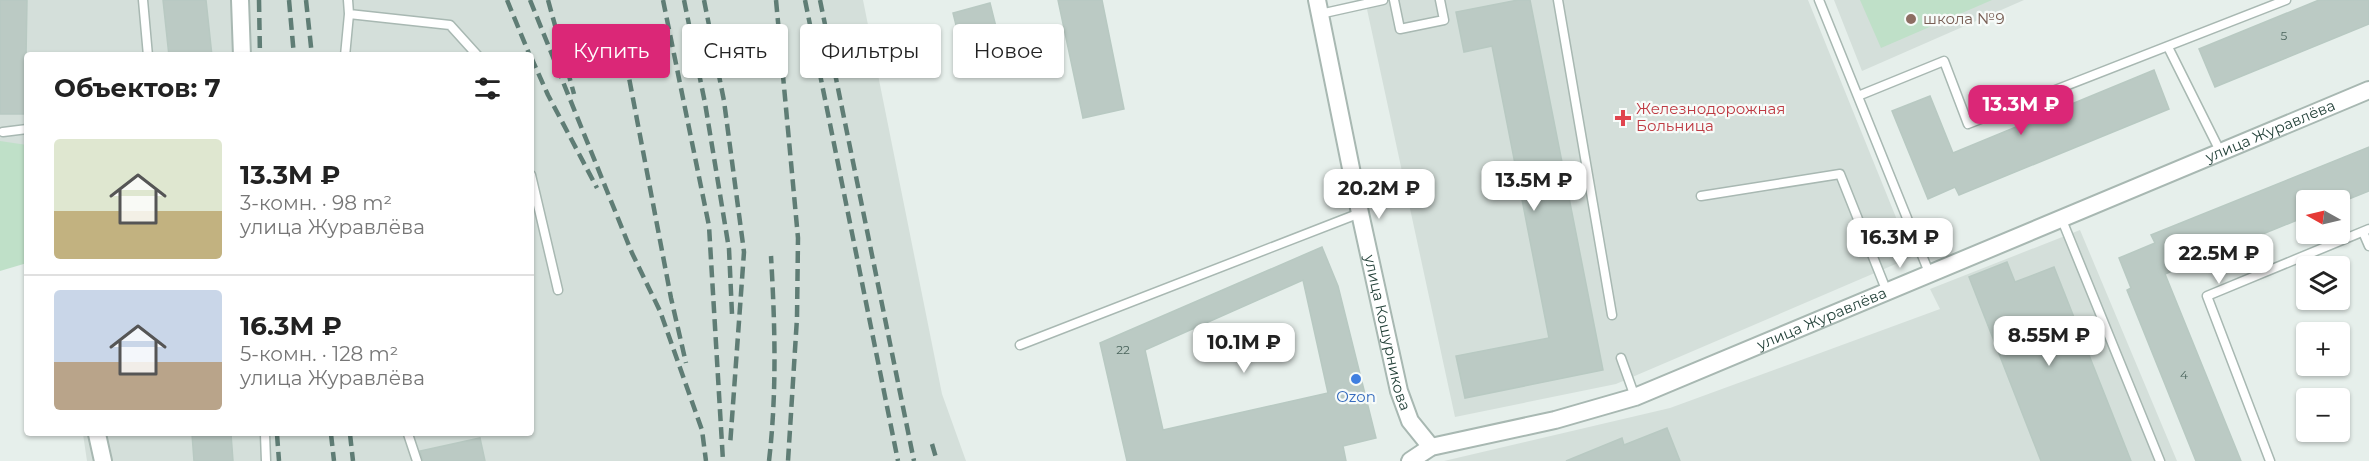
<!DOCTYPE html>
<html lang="ru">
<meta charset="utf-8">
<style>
body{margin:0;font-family:Montserrat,sans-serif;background:#f6f6f6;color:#222;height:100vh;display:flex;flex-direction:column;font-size:22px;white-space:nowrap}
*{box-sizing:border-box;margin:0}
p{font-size:20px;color:#767676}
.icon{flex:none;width:33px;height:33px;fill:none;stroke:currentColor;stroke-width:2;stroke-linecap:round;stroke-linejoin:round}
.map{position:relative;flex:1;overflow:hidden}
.sheet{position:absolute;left:24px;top:52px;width:510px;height:384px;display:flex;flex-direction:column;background:#fff;border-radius:6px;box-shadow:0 2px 4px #0004}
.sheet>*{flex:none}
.top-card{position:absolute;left:552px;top:24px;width:570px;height:54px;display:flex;gap:12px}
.needle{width:39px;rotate:278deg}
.tools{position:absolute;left:2296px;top:190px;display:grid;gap:12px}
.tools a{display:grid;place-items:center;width:54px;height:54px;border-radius:6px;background:#fff;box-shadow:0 2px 4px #0004;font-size:30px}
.price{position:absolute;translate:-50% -51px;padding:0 14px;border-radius:12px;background:#fff;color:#222;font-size:20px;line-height:39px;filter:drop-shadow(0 2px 3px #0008)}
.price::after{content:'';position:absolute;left:50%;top:36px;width:18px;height:14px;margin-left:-9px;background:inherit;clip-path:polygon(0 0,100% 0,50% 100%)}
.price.current{background:#db2777;color:#fff}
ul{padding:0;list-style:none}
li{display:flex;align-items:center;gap:18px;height:150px;padding:0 30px}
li+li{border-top:2px solid #e0e0e0}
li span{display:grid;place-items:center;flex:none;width:168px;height:120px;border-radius:6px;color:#555}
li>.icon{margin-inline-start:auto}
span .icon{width:72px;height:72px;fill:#fffc;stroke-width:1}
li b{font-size:26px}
h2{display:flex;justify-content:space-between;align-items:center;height:72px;padding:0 30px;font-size:26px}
.tag{padding:0 21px;border-radius:6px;background:#fff;box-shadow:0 2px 4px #0004;font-size:21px;line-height:54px}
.tag.current{background:#db2777;color:#fff}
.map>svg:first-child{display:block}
.built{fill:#d4dfda}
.green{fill:#bfe0c8}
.building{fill:#bbcac4;stroke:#b8c9c2;stroke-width:1.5;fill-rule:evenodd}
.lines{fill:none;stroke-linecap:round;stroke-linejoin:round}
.lane-casing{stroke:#a8b8b2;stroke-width:11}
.street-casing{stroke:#a8b8b2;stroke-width:20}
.lane{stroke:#fff;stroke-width:8}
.street{stroke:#fff;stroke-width:16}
.rail{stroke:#5f7d75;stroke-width:4.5;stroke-dasharray:12 6;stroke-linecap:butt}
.education-dot{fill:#8d6e63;stroke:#f7fbf9;stroke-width:2}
.health-dot{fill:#e0444e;stroke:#f7fbf9;stroke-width:2}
.shop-dot{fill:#3f7fe0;stroke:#f7fbf9;stroke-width:2}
.labels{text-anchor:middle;stroke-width:4.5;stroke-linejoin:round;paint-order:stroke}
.number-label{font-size:12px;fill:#4a645c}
.education-label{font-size:15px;fill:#785e54;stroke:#f7fbf9;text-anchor:start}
.health-label{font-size:15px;fill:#be3a42;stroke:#f7fbf9;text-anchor:start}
.street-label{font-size:15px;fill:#24423a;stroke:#f7fbf9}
.shop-label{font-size:15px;fill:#366cbe;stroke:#f7fbf9}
</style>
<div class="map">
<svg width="2369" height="461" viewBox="0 0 2369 461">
<rect width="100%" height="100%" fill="#e6efeb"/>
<path class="built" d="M 0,0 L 863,0 L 942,394 L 966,461 L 87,461 L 83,434 L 531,434 L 531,56 L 27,56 L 27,249 L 0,242 Z
M 1365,0 L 1808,0 L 1912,257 L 1616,384 L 1455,417 Z
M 1834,0 L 2024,0 L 1862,71 Z
M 2080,230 L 2177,461 L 1444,461 L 1670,408 L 1940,309 L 1930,289 Z"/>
<path class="green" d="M 1860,0 L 1992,0 L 1881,48 Z
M 0,141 L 27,145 L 27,263 L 0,271 Z"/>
<path class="building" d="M 0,0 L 27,0 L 25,114 L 0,114 Z
M 163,0 L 206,0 L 212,56 L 169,56 Z
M 1058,0 L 1102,0 L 1124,109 L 1083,118 Z
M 1518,0 L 1530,0 L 1603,370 L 1465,398 L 1456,356 L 1549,338 L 1492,46 L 1464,52 L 1456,12 Z
M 2319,0 L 2369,0 L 2369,24 L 2215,87 L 2199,49 Z
M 990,3 L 998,35 L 961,45 L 953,13 Z
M 2154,70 L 2169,109 L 1959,195 L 1955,187 L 1928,199 L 1892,111 L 1930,96 L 1953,153 Z
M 2369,147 L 2369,191 L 2344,201 L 2307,201 L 2307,216 L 2165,274 L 2241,461 L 2196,461 L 2127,290 L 2131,288 L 2119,258 L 2155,243 L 2151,235 Z
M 1322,247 L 1338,286 L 1376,438 L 1343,446 L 1346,461 L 1127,461 L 1100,343 ZM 1303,280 L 1328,393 L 1163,430 L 1145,350 Z
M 2007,262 L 2015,282 L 2054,267 L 2131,461 L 2041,461 L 1969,277 Z
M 1667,428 L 1680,461 L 1566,461 L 1622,438 L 1624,445 Z
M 192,434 L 231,434 L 233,461 L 194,461 Z
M 480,438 L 485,461 L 423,461 L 420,451 Z"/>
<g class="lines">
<defs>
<path id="lane" d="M 143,0 L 148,56
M 348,0 L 349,14 L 450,25 L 478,56
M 1394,0 L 1400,29 L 1444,20 L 1440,0
M 1558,0 L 1612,315
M 1819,0 L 1930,275
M 1320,14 L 1383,0
M 2168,47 L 2221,153
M 345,56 L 349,14
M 1858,96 L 1944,61 L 1968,124 L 2286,0
M 3,132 L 27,129
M 531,175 L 558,290
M 1701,196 L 1840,174 L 1887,292
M 2062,220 L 2160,461
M 2363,232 L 2369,246
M 1020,345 L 1360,213
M 1621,358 L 1635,397
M 265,434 L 266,461
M 408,434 L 417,461
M 2270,461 L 2207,296 L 2369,229"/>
<g id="street">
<path d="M 240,0 L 242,56"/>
<path id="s1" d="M 1317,0 L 1360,213 L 1399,391 L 1410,421 L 1431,447"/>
<path d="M 97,434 L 103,461"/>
<path id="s2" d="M 1410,461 L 1431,447 L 1555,420 L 1635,397 L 2369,90"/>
</g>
</defs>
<use href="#lane" class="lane-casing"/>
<use href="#street" class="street-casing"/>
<use href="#lane" class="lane"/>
<use href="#street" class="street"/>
<path class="rail" d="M 259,0 L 260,56
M 289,0 L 294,56
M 306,0 L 312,56
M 507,0 L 530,56
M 530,0 L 632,253 L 660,311 L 702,430 L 706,461
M 548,0 L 574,94
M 663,0 L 709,226 L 723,461
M 684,0 L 705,103 L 729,249 L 732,314
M 704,0 L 724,101 L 744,252 L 730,446
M 776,0 L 798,238 L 797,318 L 788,461
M 805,0 L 898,461
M 820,0 L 914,461
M 531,57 L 548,95 L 597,188
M 626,62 L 671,298 L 686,363
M 277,434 L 279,461
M 331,434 L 334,461
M 350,434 L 353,461
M 932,444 L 937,461
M 769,461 C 777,392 775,325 771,256"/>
</g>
<circle class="education-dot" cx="1911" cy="19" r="6"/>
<path class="health-dot" d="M1620 109h6v6h6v6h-6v6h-6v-6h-6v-6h6z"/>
<circle class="shop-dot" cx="1356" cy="379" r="6"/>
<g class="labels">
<g class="number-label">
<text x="2284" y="40">5</text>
<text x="1123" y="354">22</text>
<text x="2184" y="379">4</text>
</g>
<g class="education-label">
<text x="1923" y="24">школа №9</text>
</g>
<g class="health-label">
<text x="1636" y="114">Железнодорожная<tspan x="1636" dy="17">Больница</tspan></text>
</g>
<g class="street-label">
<text dy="5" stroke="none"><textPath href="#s2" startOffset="924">улица Журавлёва</textPath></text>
<text dy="5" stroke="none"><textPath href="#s2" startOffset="438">улица Журавлёва</textPath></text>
<text dy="5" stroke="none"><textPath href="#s1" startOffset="340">улица Кошурникова</textPath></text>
</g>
<g class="shop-label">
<text x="1356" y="402">Ozon</text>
</g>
</g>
</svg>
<div class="tools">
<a><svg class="needle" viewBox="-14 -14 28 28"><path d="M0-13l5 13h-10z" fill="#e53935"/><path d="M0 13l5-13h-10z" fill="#767676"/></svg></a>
<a><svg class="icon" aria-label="layers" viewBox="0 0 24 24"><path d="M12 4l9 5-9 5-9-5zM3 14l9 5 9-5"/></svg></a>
<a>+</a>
<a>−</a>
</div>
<b class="price current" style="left:2021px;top:136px">13.3M ₽</b>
<b class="price" style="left:1534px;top:212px">13.5M ₽</b>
<b class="price" style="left:1379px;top:220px">20.2M ₽</b>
<b class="price" style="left:1900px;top:269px">16.3M ₽</b>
<b class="price" style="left:2219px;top:285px">22.5M ₽</b>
<b class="price" style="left:2049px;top:367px">8.55M ₽</b>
<b class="price" style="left:1244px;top:374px">10.1M ₽</b>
<div class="top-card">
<a class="tag current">Купить</a>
<a class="tag">Снять</a>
<a class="tag">Фильтры</a>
<a class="tag">Новое</a>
</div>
<section class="sheet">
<h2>Объектов: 7<svg class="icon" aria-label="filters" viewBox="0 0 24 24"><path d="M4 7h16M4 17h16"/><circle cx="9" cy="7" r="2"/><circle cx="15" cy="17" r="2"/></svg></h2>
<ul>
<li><span style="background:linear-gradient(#dfe7d0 60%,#c2b280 0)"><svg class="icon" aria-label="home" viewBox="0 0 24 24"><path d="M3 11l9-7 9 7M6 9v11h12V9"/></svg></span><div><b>13.3M ₽</b><p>3-комн. · 98 m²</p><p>улица Журавлёва</p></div></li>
<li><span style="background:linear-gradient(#c9d6e8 60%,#b9a48a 0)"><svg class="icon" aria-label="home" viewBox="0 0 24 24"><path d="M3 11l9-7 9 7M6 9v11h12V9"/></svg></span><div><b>16.3M ₽</b><p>5-комн. · 128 m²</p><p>улица Журавлёва</p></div></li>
</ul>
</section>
</div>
